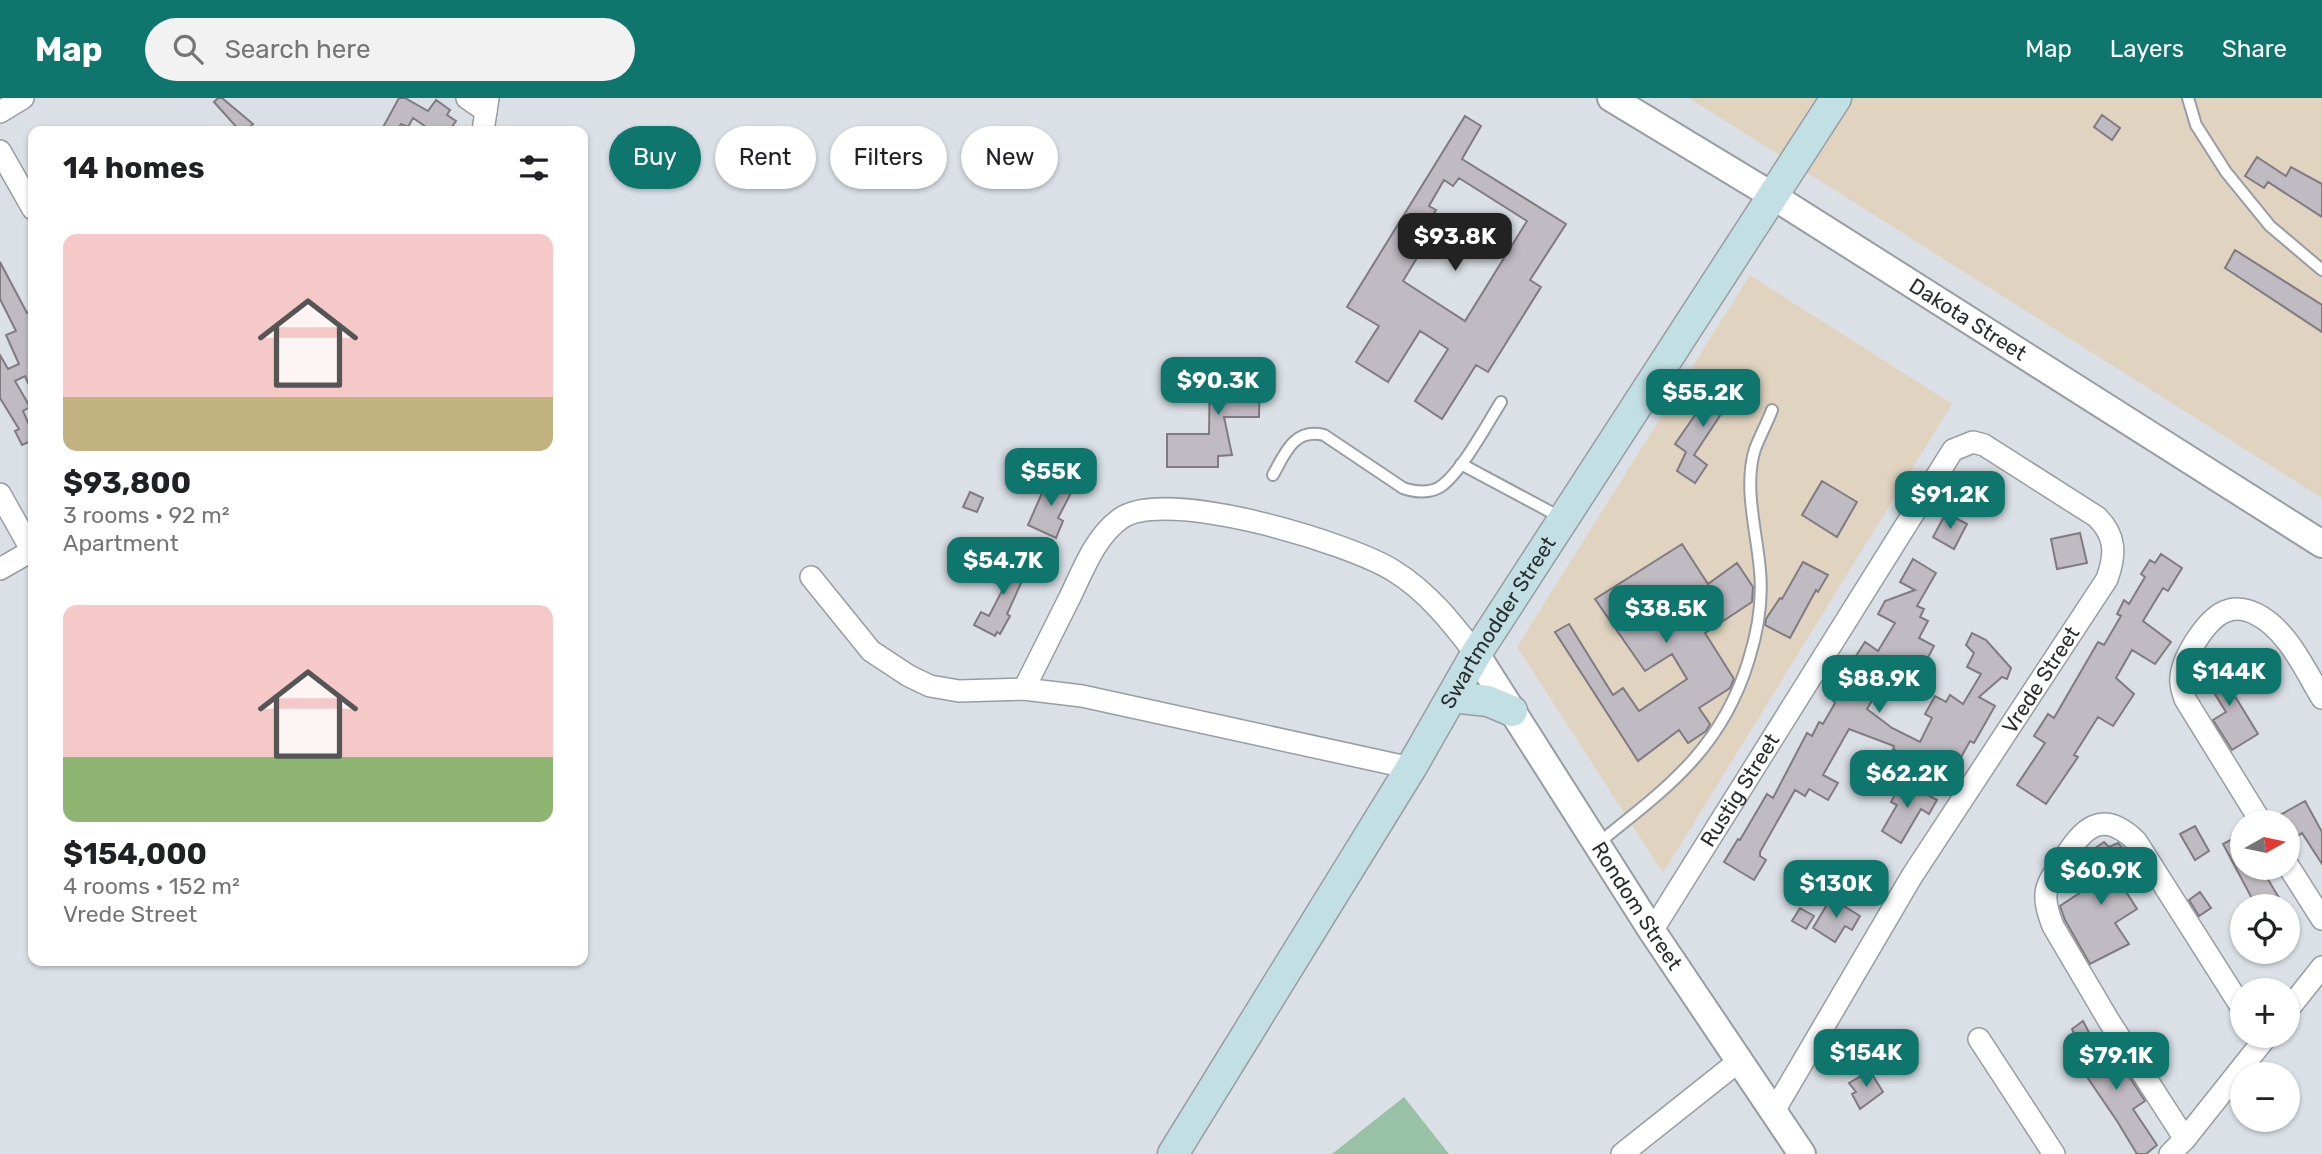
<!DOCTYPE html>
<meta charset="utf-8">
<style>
body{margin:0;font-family:Rubik,sans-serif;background:#f2f2f2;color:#202124;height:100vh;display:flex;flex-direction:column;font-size:26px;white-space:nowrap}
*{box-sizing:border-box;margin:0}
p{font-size:23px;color:#757577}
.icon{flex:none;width:38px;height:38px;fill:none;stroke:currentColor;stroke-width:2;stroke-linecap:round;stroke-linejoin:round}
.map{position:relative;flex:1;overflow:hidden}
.side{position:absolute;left:28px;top:28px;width:560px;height:840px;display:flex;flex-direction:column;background:#fff;border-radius:14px;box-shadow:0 2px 5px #0004}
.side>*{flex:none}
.guide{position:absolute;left:609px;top:28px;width:665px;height:63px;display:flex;gap:14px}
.needle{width:46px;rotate:81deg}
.tools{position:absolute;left:2230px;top:712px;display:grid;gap:14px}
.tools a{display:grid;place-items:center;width:70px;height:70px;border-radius:50%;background:#fff;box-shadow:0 2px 5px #0004;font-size:35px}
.price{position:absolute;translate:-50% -60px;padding:0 16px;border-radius:14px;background:#0f766e;color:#fff;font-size:23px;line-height:46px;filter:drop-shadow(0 2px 4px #0008)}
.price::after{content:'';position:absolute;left:50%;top:42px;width:21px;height:16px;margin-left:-10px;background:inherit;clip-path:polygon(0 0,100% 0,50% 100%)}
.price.on{background:#222;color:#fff}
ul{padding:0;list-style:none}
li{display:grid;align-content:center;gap:14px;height:371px;padding:0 35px}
li span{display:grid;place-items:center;height:217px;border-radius:14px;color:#555}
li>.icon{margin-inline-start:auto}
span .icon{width:126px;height:126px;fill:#fffc;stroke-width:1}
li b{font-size:30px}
h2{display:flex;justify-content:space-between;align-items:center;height:84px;padding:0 35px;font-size:30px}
.tag{padding:0 24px;border-radius:32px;background:#fff;box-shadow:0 2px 5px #0004;font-size:24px;line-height:63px}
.tag.on{background:#0f766e;color:#fff}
header{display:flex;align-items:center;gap:42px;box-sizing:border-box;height:98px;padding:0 35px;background:#0f766e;color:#fff}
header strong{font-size:33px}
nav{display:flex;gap:38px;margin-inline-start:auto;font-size:24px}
.search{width:490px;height:63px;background:#f2f2f2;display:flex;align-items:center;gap:18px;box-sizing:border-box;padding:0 24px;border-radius:38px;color:#757577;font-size:26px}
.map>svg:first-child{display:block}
.industrial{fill:#e0d4c0}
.green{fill:#98c1a5}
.building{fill:#c0bbc2;stroke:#807b81;stroke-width:2;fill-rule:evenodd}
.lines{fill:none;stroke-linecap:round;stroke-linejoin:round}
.service-casing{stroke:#989da3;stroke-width:14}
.minor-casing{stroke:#989da3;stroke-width:24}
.tertiary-casing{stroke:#989da3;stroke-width:30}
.secondary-casing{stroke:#989da3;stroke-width:33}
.service{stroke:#fff;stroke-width:10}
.minor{stroke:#fff;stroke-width:21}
.tertiary{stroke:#fff;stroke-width:26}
.secondary{stroke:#c2e0e3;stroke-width:30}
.labels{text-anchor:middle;stroke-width:5;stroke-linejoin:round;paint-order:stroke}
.street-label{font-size:21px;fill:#2a2d2f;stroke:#fff}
</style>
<header>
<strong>Map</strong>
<div class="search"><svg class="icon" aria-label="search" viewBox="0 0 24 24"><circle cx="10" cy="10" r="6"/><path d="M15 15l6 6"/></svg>Search here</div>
<nav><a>Map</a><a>Layers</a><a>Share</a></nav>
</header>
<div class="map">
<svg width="2322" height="1056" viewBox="0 0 2322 1056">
<rect width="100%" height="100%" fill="#dae0e6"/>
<path class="industrial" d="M 1689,0 L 2322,0 L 2322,400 Z
M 1750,177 L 1952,306 L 1663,775 L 1517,549 Z"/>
<path class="green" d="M 1404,999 L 1449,1056 L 1332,1056 Z"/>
<path class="building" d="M 218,0 L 222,0 L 253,26 L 245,33 L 240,33 L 214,4 Z
M 399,0 L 405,0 L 428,13 L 436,2 L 450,12 L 447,17 L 456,23 L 449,33 L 432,33 L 413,20 L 408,29 L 401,26 L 397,33 L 381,33 Z
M 2102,17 L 2120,30 L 2112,42 L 2094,29 Z
M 1465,18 L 1481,28 L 1462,61 L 1566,126 L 1530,182 L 1541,189 L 1488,274 L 1476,267 L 1442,321 L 1415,303 L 1448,251 L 1420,233 L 1388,284 L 1356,264 L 1379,228 L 1347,209 ZM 1459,80 L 1527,123 L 1465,223 L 1403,183 L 1429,140 L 1422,135 L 1436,112 L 1429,108 L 1444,82 L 1453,88 Z
M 2257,59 L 2286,78 L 2291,69 L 2322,86 L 2322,119 L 2268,84 L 2264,90 L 2245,78 Z
M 2235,152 L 2322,207 L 2322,234 L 2225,170 Z
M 0,164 L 27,215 L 33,212 L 33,296 L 25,278 L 15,283 L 30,309 L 23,313 L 33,336 L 33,342 L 22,347 L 15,333 L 19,331 L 0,300 L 0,257 L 8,271 L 19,266 L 6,237 L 16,233 L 0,201 Z
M 1260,267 L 1259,319 L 1224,319 L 1232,357 L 1218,358 L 1218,369 L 1167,369 L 1167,336 L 1209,336 L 1210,268 Z
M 1720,281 L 1737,292 L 1694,357 L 1707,367 L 1695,385 L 1677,373 L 1686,354 L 1675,346 Z
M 1049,379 L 1073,391 L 1058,420 L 1063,423 L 1056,440 L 1028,427 Z
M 1822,383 L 1857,404 L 1837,439 L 1802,417 Z
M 970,394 L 983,400 L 977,414 L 963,409 Z
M 1946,415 L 1967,426 L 1954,451 L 1933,439 Z
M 2080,435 L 2087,465 L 2057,471 L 2051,441 Z
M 1682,446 L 1708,486 L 1737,465 L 1753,489 L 1752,504 L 1705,535 L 1734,581 L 1730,590 L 1699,610 L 1710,626 L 1706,633 L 1688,645 L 1679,632 L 1638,663 L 1555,534 L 1569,526 L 1613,597 L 1623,590 L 1639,613 L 1687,581 L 1672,556 L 1645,573 L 1595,501 Z
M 2161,456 L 2182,470 L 2168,493 L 2163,490 L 2143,523 L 2171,544 L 2155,566 L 2132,552 L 2116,580 L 2134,596 L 2113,628 L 2098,619 L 2074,657 L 2078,659 L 2046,706 L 2017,687 L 2045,645 L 2034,638 L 2048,616 L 2054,620 L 2098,544 L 2104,547 L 2121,518 L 2117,516 L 2124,502 L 2129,506 L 2145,479 L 2141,476 L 2150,462 L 2155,465 Z
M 1003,460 L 1027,472 L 1007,516 L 1010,518 L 1000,536 L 997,534 L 995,538 L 974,527 L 981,514 L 989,518 L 1004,489 L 992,483 Z
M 1913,461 L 1936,475 L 1917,508 L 1924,511 L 1920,519 L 1928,523 L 1919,540 L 1934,548 L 1922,571 L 1898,559 L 1867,611 L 1892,630 L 1920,644 L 1932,620 L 1925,616 L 1935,598 L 1946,604 L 1950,597 L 1963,606 L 1981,576 L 1967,569 L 1974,555 L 1966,547 L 1972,535 L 1986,542 L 2011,570 L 2007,581 L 2002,579 L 1979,599 L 1995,608 L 1974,645 L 1970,643 L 1959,663 L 1950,658 L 1945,667 L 1929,659 L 1925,667 L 1893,651 L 1894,648 L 1849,631 L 1823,677 L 1838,685 L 1828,702 L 1809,691 L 1805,698 L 1795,692 L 1760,754 L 1760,758 L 1766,762 L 1754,782 L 1724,764 L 1738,741 L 1740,742 L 1767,696 L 1773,700 L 1807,635 L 1812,638 L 1819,624 L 1823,626 L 1835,605 L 1830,598 L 1865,544 L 1878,553 L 1895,525 L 1878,516 L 1885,503 L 1915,492 L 1900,484 Z
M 1803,464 L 1828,477 L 1818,494 L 1816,492 L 1790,540 L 1765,527 L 1766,521 L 1780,500 L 1782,501 Z
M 2216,561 L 2236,593 L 2233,595 L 2258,636 L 2232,652 L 2213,622 L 2226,614 L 2200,572 Z
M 1902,683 L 1937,702 L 1929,716 L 1921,711 L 1901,745 L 1882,733 L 1897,707 L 1891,704 Z
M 2305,703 L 2322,734 L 2322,766 L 2302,735 L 2287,745 L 2287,724 L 2274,724 L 2273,721 Z
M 2195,728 L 2209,753 L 2195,762 L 2180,736 Z
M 2242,736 L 2242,770 L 2261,770 L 2284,808 L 2256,808 L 2223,746 Z
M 2104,744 L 2109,749 L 2118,745 L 2131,760 L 2119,769 L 2125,777 L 2118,781 L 2137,811 L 2115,825 L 2129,846 L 2090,866 L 2065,822 L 2060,808 L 2104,779 L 2091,753 Z
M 2200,794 L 2211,810 L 2199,818 L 2189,802 Z
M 1831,800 L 1860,818 L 1852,832 L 1845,828 L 1835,844 L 1813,830 Z
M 1800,810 L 1814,818 L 1806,831 L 1792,823 Z
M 2083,923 L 2107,969 L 2119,963 L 2145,1003 L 2133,1011 L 2157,1047 L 2146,1056 L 2137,1056 L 2117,1023 L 2087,979 L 2092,977 L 2072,931 Z
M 1870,973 L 1883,994 L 1860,1011 L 1852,996 L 1856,994 L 1849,985 Z"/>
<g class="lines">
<defs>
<path id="service" d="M 2188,0 L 2196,27 L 2226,74 L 2270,128 L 2322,172
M 1461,366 L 1560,419
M 1273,377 C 1285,355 1294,330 1324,337 L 1403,390 C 1415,394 1428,396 1440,389 C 1461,375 1487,326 1501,304
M 1597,746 C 1667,690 1722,651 1749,561 C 1758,532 1763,504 1760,473 C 1757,434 1743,389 1755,351 C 1760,338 1767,325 1772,312"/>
<g id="minor">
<path d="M 467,0 L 486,13"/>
<path d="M 0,14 L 23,0"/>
<path d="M 483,33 L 488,0"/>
<path d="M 0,53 L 33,111"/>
<path d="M 0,396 L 32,453"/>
<path d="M 0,471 L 33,452"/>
<path d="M 811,479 L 871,553 L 909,578 L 930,588 L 959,593 L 1024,591 L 1082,598 L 1411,670"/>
<path d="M 1024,591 C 1039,561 1054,531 1069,501 C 1083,473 1094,440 1120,421 C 1164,388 1350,445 1394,473 C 1428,494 1452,525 1476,556"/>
<path d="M 2261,724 L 2185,601 C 2183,594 2180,588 2181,580 C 2182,560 2206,522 2224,514 C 2234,509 2246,511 2256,516 C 2287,531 2305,572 2322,600"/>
<path d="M 2287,766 L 2322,821"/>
<path id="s1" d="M 1652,833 L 1953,352 L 1973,344 L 1984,347 L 2097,419 C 2116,438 2116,456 2107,481 L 1912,778 L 1774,1013"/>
<path d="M 2287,913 L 2322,869"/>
<path d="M 1979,941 L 2054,1056"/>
<path d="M 2185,1041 L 2109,923 L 2053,828 C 2049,818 2045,807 2046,796 C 2047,783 2057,772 2063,762 C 2083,730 2102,710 2136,743 L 2242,910"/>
<path d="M 1622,1056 L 1739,963"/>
<path d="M 2170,1056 L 2185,1041 L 2267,938"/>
</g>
<g id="tertiary">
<path id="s2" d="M 1611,0 L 1773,98 L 2322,446"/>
<path id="s3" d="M 1476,556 L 1652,833 L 1802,1056"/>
</g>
<g id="secondary">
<path d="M 1452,599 L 1488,603 L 1512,613"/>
<path id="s4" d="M 1173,1056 L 1411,670 L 1476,556 L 1836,0"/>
</g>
</defs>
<use href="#service" class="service-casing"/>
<use href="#minor" class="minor-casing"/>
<use href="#tertiary" class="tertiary-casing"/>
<use href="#secondary" class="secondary-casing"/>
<use href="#service" class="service"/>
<use href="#minor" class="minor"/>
<use href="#tertiary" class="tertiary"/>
<use href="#secondary" class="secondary"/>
</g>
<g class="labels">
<g class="street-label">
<text dy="7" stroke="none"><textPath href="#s2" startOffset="420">Dakota Street</textPath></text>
<text dy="7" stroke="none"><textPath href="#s4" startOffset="623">Swartmodder Street</textPath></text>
<text transform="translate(2041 582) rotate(-57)" y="7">Vrede Street</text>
<text dy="7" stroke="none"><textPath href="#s1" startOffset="166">Rustig Street</textPath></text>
<text dy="7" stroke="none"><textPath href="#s3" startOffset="299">Rondom Street</textPath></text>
</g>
</g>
</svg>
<div class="tools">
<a><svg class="needle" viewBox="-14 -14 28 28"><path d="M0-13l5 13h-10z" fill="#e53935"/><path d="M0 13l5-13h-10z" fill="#757577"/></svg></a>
<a><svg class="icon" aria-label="locate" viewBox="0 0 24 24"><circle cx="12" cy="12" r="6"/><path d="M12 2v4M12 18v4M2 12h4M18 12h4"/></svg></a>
<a>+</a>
<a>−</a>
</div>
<b class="price on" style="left:1455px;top:175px">$93.8K</b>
<b class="price" style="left:1218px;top:319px">$90.3K</b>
<b class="price" style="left:1703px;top:331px">$55.2K</b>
<b class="price" style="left:1051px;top:410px">$55K</b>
<b class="price" style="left:1950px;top:433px">$91.2K</b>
<b class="price" style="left:1003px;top:499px">$54.7K</b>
<b class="price" style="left:1666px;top:547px">$38.5K</b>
<b class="price" style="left:2229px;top:610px">$144K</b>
<b class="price" style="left:1879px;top:617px">$88.9K</b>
<b class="price" style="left:1907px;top:712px">$62.2K</b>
<b class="price" style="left:2101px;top:809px">$60.9K</b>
<b class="price" style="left:1836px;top:822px">$130K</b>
<b class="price" style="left:1866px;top:991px">$154K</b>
<b class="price" style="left:2116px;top:994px">$79.1K</b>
<div class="guide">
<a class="tag on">Buy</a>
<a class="tag">Rent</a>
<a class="tag">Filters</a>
<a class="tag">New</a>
</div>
<section class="side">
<h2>14 homes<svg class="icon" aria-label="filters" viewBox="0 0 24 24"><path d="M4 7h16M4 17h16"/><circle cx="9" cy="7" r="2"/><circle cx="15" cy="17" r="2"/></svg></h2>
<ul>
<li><span style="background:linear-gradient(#f6c9c9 75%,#c2b280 0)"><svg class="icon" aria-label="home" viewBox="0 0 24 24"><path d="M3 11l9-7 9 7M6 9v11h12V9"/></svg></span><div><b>$93,800</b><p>3 rooms · 92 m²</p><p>Apartment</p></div></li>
<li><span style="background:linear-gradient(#f6c9c9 70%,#8fb573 0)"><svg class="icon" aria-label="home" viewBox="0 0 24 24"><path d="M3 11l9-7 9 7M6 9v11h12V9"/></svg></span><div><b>$154,000</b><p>4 rooms · 152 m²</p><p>Vrede Street</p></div></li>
</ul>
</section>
</div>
